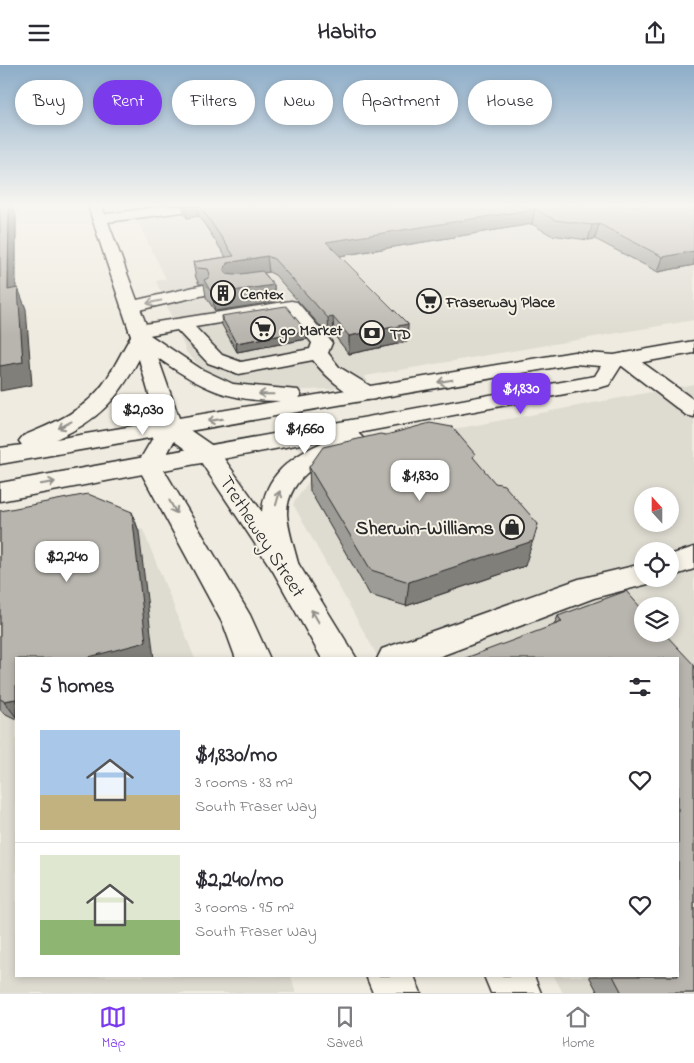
<!DOCTYPE html>
<meta charset="utf-8">
<style>
body{margin:0;font-family:"Indie Flower",sans-serif;background:#f2f2f3;color:#2b2b33;height:100vh;display:flex;flex-direction:column;font-size:19px;white-space:nowrap}
*{box-sizing:border-box;margin:0}
p{font-size:16px;color:#7c7c81}
.icon{flex:none;width:28px;height:28px;fill:none;stroke:currentColor;stroke-width:2;stroke-linecap:round;stroke-linejoin:round}
.map{position:relative;flex:1;overflow:hidden}
.details{position:absolute;left:15px;top:592px;width:664px;height:320px;display:flex;flex-direction:column;background:#fff;border-radius:0px;box-shadow:0 2px 8px #0003}
.details>*{flex:none}
.top-card{position:absolute;left:15px;top:15px;width:665px;height:45px;display:flex;gap:10px}
.needle{width:32px;rotate:339deg}
.tools{position:absolute;left:634px;top:422px;display:grid;gap:10px}
.tools a{display:grid;place-items:center;width:45px;height:45px;border-radius:50%;background:#fff;box-shadow:0 2px 8px #0003;font-size:25px}
.price{position:absolute;translate:-50% -42px;padding:0 11px;border-radius:10px;background:#fff;color:#222;font-size:16px;line-height:32px;filter:drop-shadow(0 1px 2px #0008)}
.price::after{content:'';position:absolute;left:50%;top:30px;width:15px;height:11px;margin-left:-8px;background:inherit;clip-path:polygon(0 0,100% 0,50% 100%)}
.price.on{background:#7c3aed;color:#fff}
ul{padding:0;list-style:none}
li{display:flex;align-items:center;gap:15px;height:125px;padding:0 25px}
li+li{border-top:1px solid #e1e1e2}
li span{display:grid;place-items:center;flex:none;width:140px;height:100px;border-radius:0px;color:#555}
li>.icon{margin-inline-start:auto}
span .icon{width:60px;height:60px;fill:#fffc;stroke-width:1}
li b{font-size:21px}
h2{display:flex;justify-content:space-between;align-items:center;height:60px;padding:0 25px;font-size:21px}
.chip{padding:0 18px;border-radius:22px;background:#fff;box-shadow:0 2px 8px #0003;font-size:18px;line-height:45px}
.chip.on{background:#7c3aed;color:#fff}
header{display:flex;justify-content:space-between;align-items:center;height:65px;padding:0 25px;background:#fff;font-size:22px;font-weight:700}
.tab-bar{display:flex;justify-content:space-around;align-items:center;height:70px;border-top:1px solid #e1e1e2;background:#fff;font-size:14px;color:#7c7c81}
.tab-bar a{display:grid;justify-items:center;gap:2px}
.tab-bar .on{color:#7c3aed}
.map>svg:first-child{display:block}
.built{fill:#dedbd1;fill-rule:evenodd}
.lines{fill:none;stroke-linecap:round;stroke-linejoin:round}
.minor-casing{stroke:#2b2b2b;stroke-width:3}
.major-casing{stroke:#2b2b2b;stroke-width:3}
.minor{fill:#f7f3e8;fill-rule:evenodd}
.major{fill:#f7f3e8;fill-rule:evenodd}
.wall{fill:#9e9c96;stroke:#2b2b2b}
.shaded-wall{fill:#817f7a;stroke:#2b2b2b}
.building{fill:#b8b5ae;stroke:#2b2b2b}
.oneway{stroke:#918f8a}
.labels{text-anchor:middle;stroke-width:4;stroke-linejoin:round;paint-order:stroke}
.far-poi-label{font-size:16px;font-weight:bold;fill:#2b2b2b;stroke:#f7f3e8;text-anchor:start}
.poi-label{font-size:20px;font-weight:bold;fill:#2b2b2b;stroke:#f7f3e8;text-anchor:end}
.street-label{font-size:20px;fill:#2b2b2b;stroke:#f7f3e8}
</style>
<header><svg class="icon" aria-label="menu" viewBox="0 0 24 24"><path d="M4 6h16M4 12h16M4 18h16"/></svg>Habito<svg class="icon" aria-label="share" viewBox="0 0 24 24"><path d="M12 15V3M7 8l5-5 5 5M5 13v7h14v-7"/></svg></header>
<div class="map">
<svg width="694" height="928" viewBox="0 0 694 928">
<rect width="100%" height="100%" fill="#efebe0"/>
<filter id="ink" filterUnits="userSpaceOnUse"><feTurbulence type="fractalNoise" baseFrequency=".02" numOctaves="2"/><feDisplacementMap in="SourceGraphic" scale="10" xChannelSelector="R" yChannelSelector="G"/><feConvolveMatrix kernelMatrix="1 2 1 2 8 2 1 2 1" color-interpolation-filters="sRGB"/></filter>
<g filter="url(#ink)">
<path class="built" d="M 130,141 L 694,141 L 694,255 L 365,311 L 368,317 L 332,324 L 281,326 L 239,321 L 207,308 L 187,288 L 156,216 L 166,214 Z
M 694,319 L 694,928 L 563,928 L 554,911 L 678,911 L 678,594 L 379,594 L 293,439 L 328,388 ZM 642,431 L 670,431 L 670,459 L 642,459 ZM 642,486 L 670,486 L 670,514 L 642,514 ZM 642,541 L 670,541 L 670,569 L 642,569 Z
M 95,446 L 143,465 L 195,594 L 16,594 L 16,911 L 291,911 L 296,928 L 0,928 L 0,466 Z"/>
<g class="lines">
<defs>
<path id="minor" d="M 166,141 L 196,142 L 189,146 L 100,158 L 93,154 L 100,150 Z
M 203,220 L 209,221 L 211,225 L 209,229 L 130,247 L 124,246 L 121,242 L 124,238 Z
M 291,236 L 297,237 L 329,274 L 332,278 L 328,288 L 339,302 L 375,324 L 378,329 L 375,334 C 354,339 325,311 313,295 L 239,309 L 208,298 L 177,265 L 138,272 L 131,270 L 129,266 L 131,262 L 138,260 ZM 287,247 L 312,278 L 310,284 L 241,297 L 222,290 L 195,262 Z
M 625,288 L 632,290 L 694,335 L 694,352 L 686,350 L 618,298 L 615,294 L 618,290 Z
M 170,355 L 178,357 L 217,384 L 293,490 L 357,594 L 322,594 L 273,506 L 199,394 L 174,376 L 161,400 L 250,550 L 270,594 L 236,594 L 224,561 L 137,400 L 162,357 Z
M 694,482 L 694,504 L 670,512 L 670,490 Z
M 642,499 L 642,514 L 655,514 L 652,518 L 594,533 L 433,594 L 377,594 L 382,584 L 579,514 Z
M 366,911 L 414,911 L 421,928 L 373,928 Z
M 484,911 L 534,911 L 541,928 L 491,928 Z"/>
<path id="major" d="M 88,141 L 102,141 L 150,270 L 201,304 L 233,319 L 298,325 L 301,330 L 298,333 L 574,287 L 614,290 L 694,276 L 694,288 L 621,301 L 609,320 L 602,322 L 358,368 L 364,374 L 360,379 C 329,391 287,410 287,449 C 288,465 294,482 298,498 L 293,506 L 283,509 L 273,506 C 267,495 266,484 264,472 C 253,417 286,392 333,373 L 0,436 L 0,418 L 595,311 L 601,301 L 574,299 L 0,399 L 0,383 L 22,380 L 19,376 L 23,371 C 55,358 86,345 106,315 C 115,301 122,286 131,271 ZM 158,293 C 201,323 227,336 280,336 L 179,353 ZM 139,294 L 157,357 L 56,374 C 98,356 118,334 139,294 Z"/>
</defs>
<use href="#minor" class="minor-casing"/>
<use href="#major" class="major-casing"/>
<use href="#minor" class="minor"/>
<use href="#major" class="major"/>
</g>
<path class="wall" d="M 183,141 L 694,141 L 694,200 L 658,207 L 595,174 L 588,175 L 551,170 L 532,159 L 340,191 L 408,259 L 407,277 L 349,289 L 334,270 L 329,271 L 275,210 L 269,207 L 264,208 L 274,220 L 275,237 L 215,246 L 206,232 L 204,219 L 199,219 L 196,213 L 193,197 L 226,192 L 199,151 L 187,153 L 184,149 Z
M 221,251 L 307,274 L 237,287 L 222,260 Z
M 474,394 L 525,501 L 406,541 L 370,530 L 310,426 L 309,402 Z
M 0,446 L 132,447 L 139,467 L 16,594 L 16,654 L 4,648 L 0,645 Z
M 558,551 L 694,600 L 694,928 L 598,928 L 589,911 L 678,911 L 554,560 Z"/>
<path class="shaded-wall" d="M 9,141 L 12,141 L 16,151 L 16,246 L 8,225 Z
M 185,141 L 197,141 L 199,151 L 187,153 Z
M 535,144 L 532,159 L 327,193 L 326,177 Z
M 599,159 L 595,174 L 588,175 L 592,160 Z
M 694,186 L 694,200 L 658,207 L 663,192 Z
M 267,191 L 269,207 L 230,214 L 224,205 L 227,198 Z
M 274,220 L 275,237 L 215,246 L 212,229 Z
M 18,223 L 26,244 L 32,320 L 0,326 L 0,301 Z
M 333,252 L 334,270 L 329,271 L 328,253 Z
M 408,259 L 407,277 L 349,289 L 349,271 Z
M 306,266 L 307,274 L 237,287 L 236,278 Z
M 132,447 L 139,467 L 154,594 L 87,594 L 89,592 Z
M 538,459 L 525,501 L 406,541 L 409,517 Z
M 16,634 L 16,652 L 4,636 Z"/>
<path class="building" d="M 0,141 L 9,141 L 8,225 L 18,223 L 23,297 L 0,301 Z
M 200,141 L 694,141 L 694,186 L 663,192 L 599,159 L 592,160 L 555,155 L 535,144 L 326,177 L 408,259 L 349,271 L 333,252 L 328,253 L 274,194 L 267,191 L 227,198 L 224,205 L 227,209 L 234,210 L 262,206 L 274,220 L 212,229 L 204,215 L 208,213 L 210,209 L 208,204 L 197,203 L 193,197 L 234,191 Z
M 286,241 L 306,266 L 236,278 L 221,251 Z
M 430,358 L 452,362 L 475,389 L 473,392 L 495,418 L 504,420 L 538,459 L 533,476 L 409,517 L 371,505 L 309,402 L 323,382 L 380,369 L 386,370 Z
M 88,429 L 132,447 L 146,577 L 89,592 L 87,594 L 16,594 L 16,634 L 4,636 L 0,634 L 0,446 Z
M 626,526 L 642,544 L 642,569 L 665,569 L 694,600 L 694,928 L 622,928 L 613,911 L 678,911 L 678,594 L 463,594 L 562,557 L 558,551 Z"/>
<defs><path id="oneway-shaft" d="M-6 0H5M1.5-3L5.5 0L1.5 3" fill="none" stroke-width="1.6" stroke-linecap="round" stroke-linejoin="round" transform="scale(1.25)"/></defs>
<g class="oneway">
<use href="#oneway-shaft" transform="translate(154 237) rotate(169)"/>
<use href="#oneway-shaft" transform="translate(445 316) rotate(170)"/>
<use href="#oneway-shaft" transform="translate(266 329) rotate(-179)"/>
<use href="#oneway-shaft" transform="translate(215 355) rotate(171)"/>
<use href="#oneway-shaft" transform="translate(65 360) rotate(152)"/>
<use href="#oneway-shaft" transform="translate(48 418) rotate(-10)"/>
<use href="#oneway-shaft" transform="translate(278 433) rotate(-74)"/>
<use href="#oneway-shaft" transform="translate(173 442) rotate(61)"/>
<use href="#oneway-shaft" transform="translate(315 551) rotate(-120)"/>
</g>
</g>
<linearGradient id="sky" x2="0" y2="1"><stop stop-color="#8dadc9"/><stop offset="0.52" stop-color="#f8f6f1"/><stop offset="1" stop-color="#f8f6f1" stop-opacity="0"/></linearGradient>
<rect width="694" height="271" fill="url(#sky)"/>
<defs>
<symbol id="building-ring" viewBox="-11 -11 22 22"><circle r="9.5" fill="#f7f3e8" stroke="#2b2b2b" stroke-width="1.5"/><path d="M-4-6H4V6H1V3H-1V6H-4ZM-2.5-4.3h1.7v1.8h-1.7ZM.8-4.3h1.7v1.8H.8ZM-2.5-1h1.7V.8h-1.7ZM.8-1h1.7V.8H.8Z" fill="#2b2b2b"/></symbol>
<symbol id="supermarket-ring" viewBox="-11 -11 22 22"><circle r="9.5" fill="#f7f3e8" stroke="#2b2b2b" stroke-width="1.5"/><path d="M-6-5.5h2.5l.6 2H6L4.5 2H-2.5L-4.4-4H-6ZM-1.5 3.2a1.3 1.3 0 1 0 .1 0ZM3 3.2a1.3 1.3 0 1 0 .1 0Z" fill="#2b2b2b"/></symbol>
<symbol id="bank-ring" viewBox="-11 -11 22 22"><circle r="9.5" fill="#f7f3e8" stroke="#2b2b2b" stroke-width="1.5"/><path d="M-6-4H6V4H-6ZM0-2.3a2.3 2.3 0 1 0 0 4.6a2.3 2.3 0 1 0 0-4.6Z" fill="#2b2b2b"/></symbol>
<symbol id="shop-ring" viewBox="-11 -11 22 22"><circle r="9.5" fill="#f7f3e8" stroke="#2b2b2b" stroke-width="1.5"/><path d="M-5-2.5h2.3a2.7 3.5 0 0 1 5.4 0H5L5.5 6h-11ZM-1.5-2.5h3a1.5 2.3 0 0 0-3 0Z" fill="#2b2b2b"/></symbol>
</defs>
<g fill-rule="evenodd">
<use href="#building-ring" x="209" y="214" width="28" height="28"/>
<use href="#supermarket-ring" x="415" y="222" width="28" height="28"/>
<use href="#supermarket-ring" x="249" y="250" width="28" height="28"/>
<use href="#bank-ring" x="358" y="254" width="28" height="28"/>
<use href="#shop-ring" x="498" y="448" width="28" height="28"/>
</g>
<g class="labels">
<g class="far-poi-label">
<text x="240" y="234">Centex</text>
<text x="446" y="242">Fraserway Place</text>
<text x="280" y="270">go Market</text>
<text x="390" y="274">TD</text>
</g>
<g class="poi-label">
<text x="494" y="469">Sherwin-Williams</text>
</g>
<g class="street-label">
<text transform="translate(263 471) rotate(57)" y="7">Trethewey Street</text>
</g>
</g>
</svg>
<div class="tools">
<a><svg class="needle" viewBox="-14 -14 28 28"><path d="M0-13l5 13h-10z" fill="#e53935"/><path d="M0 13l5-13h-10z" fill="#7c7c81"/></svg></a>
<a><svg class="icon" aria-label="locate" viewBox="0 0 24 24"><circle cx="12" cy="12" r="6"/><path d="M12 2v4M12 18v4M2 12h4M18 12h4"/></svg></a>
<a><svg class="icon" aria-label="layers" viewBox="0 0 24 24"><path d="M12 4l9 5-9 5-9-5zM3 14l9 5 9-5"/></svg></a>
</div>
<b class="price on" style="left:521px;top:350px">$1,830</b>
<b class="price" style="left:143px;top:371px">$2,030</b>
<b class="price" style="left:305px;top:390px">$1,660</b>
<b class="price" style="left:420px;top:437px">$1,830</b>
<b class="price" style="left:67px;top:518px">$2,240</b>
<div class="top-card">
<a class="chip">Buy</a>
<a class="chip on">Rent</a>
<a class="chip">Filters</a>
<a class="chip">New</a>
<a class="chip">Apartment</a>
<a class="chip">House</a>
</div>
<section class="details">
<h2>5 homes<svg class="icon" aria-label="filters" viewBox="0 0 24 24"><path d="M4 7h16M4 17h16"/><circle cx="9" cy="7" r="2"/><circle cx="15" cy="17" r="2"/></svg></h2>
<ul>
<li><span style="background:linear-gradient(#a9c7e8 65%,#c2b280 0)"><svg class="icon" aria-label="home" viewBox="0 0 24 24"><path d="M3 11l9-7 9 7M6 9v11h12V9"/></svg></span><div><b>$1,830/mo</b><p>3 rooms · 83 m²</p><p>South Fraser Way</p></div><svg class="icon" aria-label="heart" viewBox="0 0 24 24"><path d="M12 20l-8-8c-3-5 5-10 8-4 3-6 11-1 8 4z"/></svg></li>
<li><span style="background:linear-gradient(#dfe7d0 65%,#8fb573 0)"><svg class="icon" aria-label="home" viewBox="0 0 24 24"><path d="M3 11l9-7 9 7M6 9v11h12V9"/></svg></span><div><b>$2,240/mo</b><p>3 rooms · 95 m²</p><p>South Fraser Way</p></div><svg class="icon" aria-label="heart" viewBox="0 0 24 24"><path d="M12 20l-8-8c-3-5 5-10 8-4 3-6 11-1 8 4z"/></svg></li>
</ul>
</section>
</div>
<nav class="tab-bar">
<a class="on"><svg class="icon" aria-label="map" viewBox="0 0 24 24"><path d="M3 6l6-2 6 2 6-2v14l-6 2-6-2-6 2zM9 4v14M15 6v14"/></svg>Map</a>
<a><svg class="icon" aria-label="saved" viewBox="0 0 24 24"><path d="M7 4h10v16l-5-4-5 4z"/></svg>Saved</a>
<a><svg class="icon" aria-label="home" viewBox="0 0 24 24"><path d="M3 11l9-7 9 7M6 9v11h12V9"/></svg>Home</a>
</nav>
